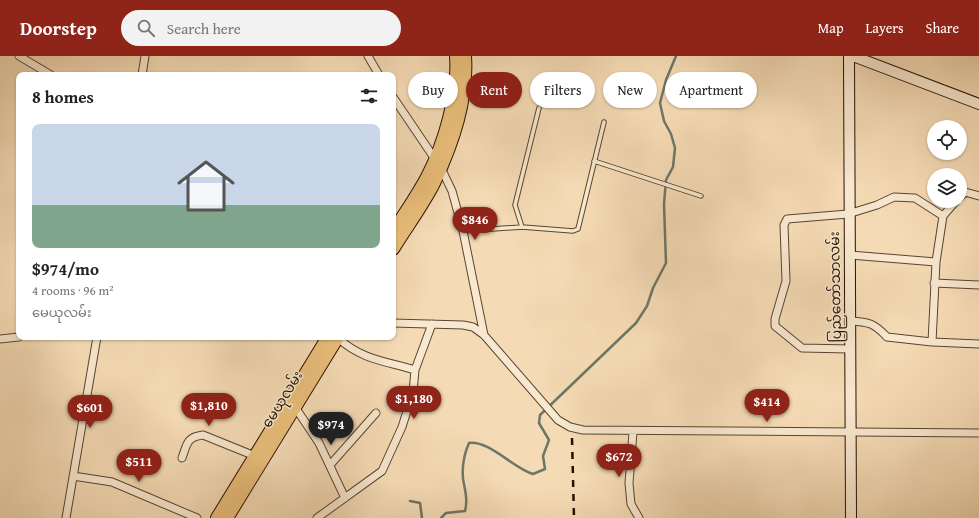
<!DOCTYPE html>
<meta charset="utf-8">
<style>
body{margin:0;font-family:"Gentium Book Plus","Noto Sans Myanmar",serif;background:#f2f2f2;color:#222;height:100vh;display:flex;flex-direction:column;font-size:15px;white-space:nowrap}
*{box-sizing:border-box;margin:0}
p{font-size:13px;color:#767676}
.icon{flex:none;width:22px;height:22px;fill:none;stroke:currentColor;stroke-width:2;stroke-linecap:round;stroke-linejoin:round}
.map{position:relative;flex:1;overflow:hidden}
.drawer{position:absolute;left:16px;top:16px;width:380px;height:268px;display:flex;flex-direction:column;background:#fff;border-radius:8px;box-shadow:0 1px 3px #0004}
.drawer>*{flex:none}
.top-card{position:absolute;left:408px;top:16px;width:380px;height:36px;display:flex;gap:8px}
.controls{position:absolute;left:927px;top:64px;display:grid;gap:8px}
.controls a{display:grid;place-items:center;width:40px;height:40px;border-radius:50%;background:#fff;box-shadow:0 1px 3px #0004;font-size:20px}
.price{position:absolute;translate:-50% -34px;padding:0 9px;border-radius:14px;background:#8f2418;color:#fff;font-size:13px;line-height:26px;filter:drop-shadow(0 1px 2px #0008)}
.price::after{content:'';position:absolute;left:50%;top:24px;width:12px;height:9px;margin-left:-6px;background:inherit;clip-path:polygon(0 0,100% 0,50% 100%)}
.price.on{background:#222;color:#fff}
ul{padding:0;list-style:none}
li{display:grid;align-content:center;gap:8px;height:212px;padding:0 16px}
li+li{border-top:1px solid #e0e0e0}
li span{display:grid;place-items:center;height:124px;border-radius:8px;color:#555}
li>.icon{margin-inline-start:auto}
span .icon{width:72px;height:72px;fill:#fffc;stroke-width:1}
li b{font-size:17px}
h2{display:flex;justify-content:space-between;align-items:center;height:48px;padding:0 16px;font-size:17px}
.tag{padding:0 14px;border-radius:18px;background:#fff;box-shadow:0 1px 3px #0004;font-size:14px;line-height:36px}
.tag.on{background:#8f2418;color:#fff}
header{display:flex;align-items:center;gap:24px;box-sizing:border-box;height:56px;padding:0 20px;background:#8f2418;color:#fff}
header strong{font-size:19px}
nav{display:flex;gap:22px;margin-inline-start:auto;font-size:14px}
.search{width:280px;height:36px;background:#f2f2f2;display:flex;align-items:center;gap:10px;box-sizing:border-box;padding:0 14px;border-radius:22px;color:#767676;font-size:15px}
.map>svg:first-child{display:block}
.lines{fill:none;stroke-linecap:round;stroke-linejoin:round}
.stream{stroke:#6d7767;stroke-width:2.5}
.lane-casing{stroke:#5a442f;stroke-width:5.5}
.street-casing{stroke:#5a442f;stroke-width:9}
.secondary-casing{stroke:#261102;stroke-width:12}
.primary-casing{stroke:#261102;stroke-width:14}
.lane{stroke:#f8e8cf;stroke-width:3.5}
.street{stroke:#f8e8cf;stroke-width:7}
.secondary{stroke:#f8e8cf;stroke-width:10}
.primary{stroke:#eabe7a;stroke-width:12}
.rail{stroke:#261102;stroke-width:2.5;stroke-dasharray:7 7;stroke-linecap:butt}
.labels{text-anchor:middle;stroke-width:3;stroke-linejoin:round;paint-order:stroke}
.street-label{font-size:14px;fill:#261102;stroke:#f8e8cf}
</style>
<header>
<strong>Doorstep</strong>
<div class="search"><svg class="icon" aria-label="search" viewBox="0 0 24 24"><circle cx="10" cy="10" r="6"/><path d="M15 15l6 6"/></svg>Search here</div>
<nav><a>Map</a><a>Layers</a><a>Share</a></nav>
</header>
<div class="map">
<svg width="979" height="462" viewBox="0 0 979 462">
<rect width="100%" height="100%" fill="#f5dbb5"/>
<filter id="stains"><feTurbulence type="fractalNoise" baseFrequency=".005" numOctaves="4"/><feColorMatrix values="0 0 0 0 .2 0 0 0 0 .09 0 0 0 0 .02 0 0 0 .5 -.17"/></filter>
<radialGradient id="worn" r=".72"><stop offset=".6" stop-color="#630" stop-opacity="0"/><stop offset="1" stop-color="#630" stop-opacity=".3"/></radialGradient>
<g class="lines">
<path class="stream" d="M 410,445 L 420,447 L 422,462
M 441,462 L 446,457 L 465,455 C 468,444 465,434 463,423 C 462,411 464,398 469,387 C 489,384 513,412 533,418 L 545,413 L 543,400 L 549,384 L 539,367 L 540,359 L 636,267 L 647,250 L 653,232 L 666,207 L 664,148 L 666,124 L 673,111 L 675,92 L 671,78 L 664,65 L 660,47 L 666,24 L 676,0"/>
<defs>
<path id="lane" d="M 594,105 L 701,140
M 522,171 L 515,149 L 539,52
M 463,175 L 522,171 L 573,175 L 578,173 L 604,66"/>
<path id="street" d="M 19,0 L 51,19
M 368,0 L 379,19
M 142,19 L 145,0
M 393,41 L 441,112 L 452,135 L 463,175 L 484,279
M 960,141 L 965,136 L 979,140
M 850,199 L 936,206
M 934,227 L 979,229
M 850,265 C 869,266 874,267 887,281 L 932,286 L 936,206 L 943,160 L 956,145
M 393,267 L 463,269 L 473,271 L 484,279 L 558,364 L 570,371 L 583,374 L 979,377
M 0,283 L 19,281
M 932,286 L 979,288
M 850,293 L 802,292 L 775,270 L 775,263 L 786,225 L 784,169 L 787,163 L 848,158 L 877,149 L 894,141 L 915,142 L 943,160
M 415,314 L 432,268
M 295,351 L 319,387 L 345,442
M 633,376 L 629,427 L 631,448 L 639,462
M 182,402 C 187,389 186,381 203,379 L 255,400
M 330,409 L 376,357
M 73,420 L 112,426 L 197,462
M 66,462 L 97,281
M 317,462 L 382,415 L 402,371 L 413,336 L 415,314 C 385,305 362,304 338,282"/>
<path id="secondary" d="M 849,0 L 851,462
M 853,0 L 979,48"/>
<path id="primary" d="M 393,176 C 404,158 417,140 427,121 C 444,88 459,38 456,0
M 393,193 C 407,170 424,148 435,125 C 453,87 468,42 465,0
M 217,462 L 328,281
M 227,462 L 338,281"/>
</defs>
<use href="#lane" class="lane-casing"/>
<use href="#street" class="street-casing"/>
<use href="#secondary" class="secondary-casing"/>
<use href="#primary" class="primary-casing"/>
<use href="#lane" class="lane"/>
<use href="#street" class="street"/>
<use href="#secondary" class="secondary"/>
<use href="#primary" class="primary"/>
<path class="rail" d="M 572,382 L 574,462"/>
</g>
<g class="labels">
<g class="street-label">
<text transform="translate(835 231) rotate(-91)" y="5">ပြည်တော်သာလမ်း</text>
<text transform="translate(282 343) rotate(-58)" y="5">မေယုလမ်း</text>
</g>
</g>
<rect width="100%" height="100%" filter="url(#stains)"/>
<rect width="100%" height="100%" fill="url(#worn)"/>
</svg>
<div class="controls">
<a><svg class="icon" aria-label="locate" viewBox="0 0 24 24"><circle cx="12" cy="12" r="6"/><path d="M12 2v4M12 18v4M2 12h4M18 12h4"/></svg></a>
<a><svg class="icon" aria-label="layers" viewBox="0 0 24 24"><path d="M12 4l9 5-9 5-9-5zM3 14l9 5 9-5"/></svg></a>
</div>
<b class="price" style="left:475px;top:185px">$846</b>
<b class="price" style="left:414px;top:364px">$1,180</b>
<b class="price" style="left:767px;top:367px">$414</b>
<b class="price" style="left:209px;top:371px">$1,810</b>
<b class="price" style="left:90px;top:373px">$601</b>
<b class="price on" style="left:331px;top:390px">$974</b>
<b class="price" style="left:619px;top:422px">$672</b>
<b class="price" style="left:139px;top:427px">$511</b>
<div class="top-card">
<a class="tag">Buy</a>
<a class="tag on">Rent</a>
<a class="tag">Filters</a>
<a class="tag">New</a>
<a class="tag">Apartment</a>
</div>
<section class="drawer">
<h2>8 homes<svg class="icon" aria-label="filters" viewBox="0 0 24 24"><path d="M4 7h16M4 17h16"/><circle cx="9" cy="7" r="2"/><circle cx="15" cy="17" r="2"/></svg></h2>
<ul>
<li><span style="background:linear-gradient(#c9d6e8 65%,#7fa58c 0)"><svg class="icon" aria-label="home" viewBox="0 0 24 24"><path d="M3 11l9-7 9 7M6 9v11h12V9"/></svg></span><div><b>$974/mo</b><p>4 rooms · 96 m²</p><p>မေယုလမ်း</p></div></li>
</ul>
</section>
</div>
